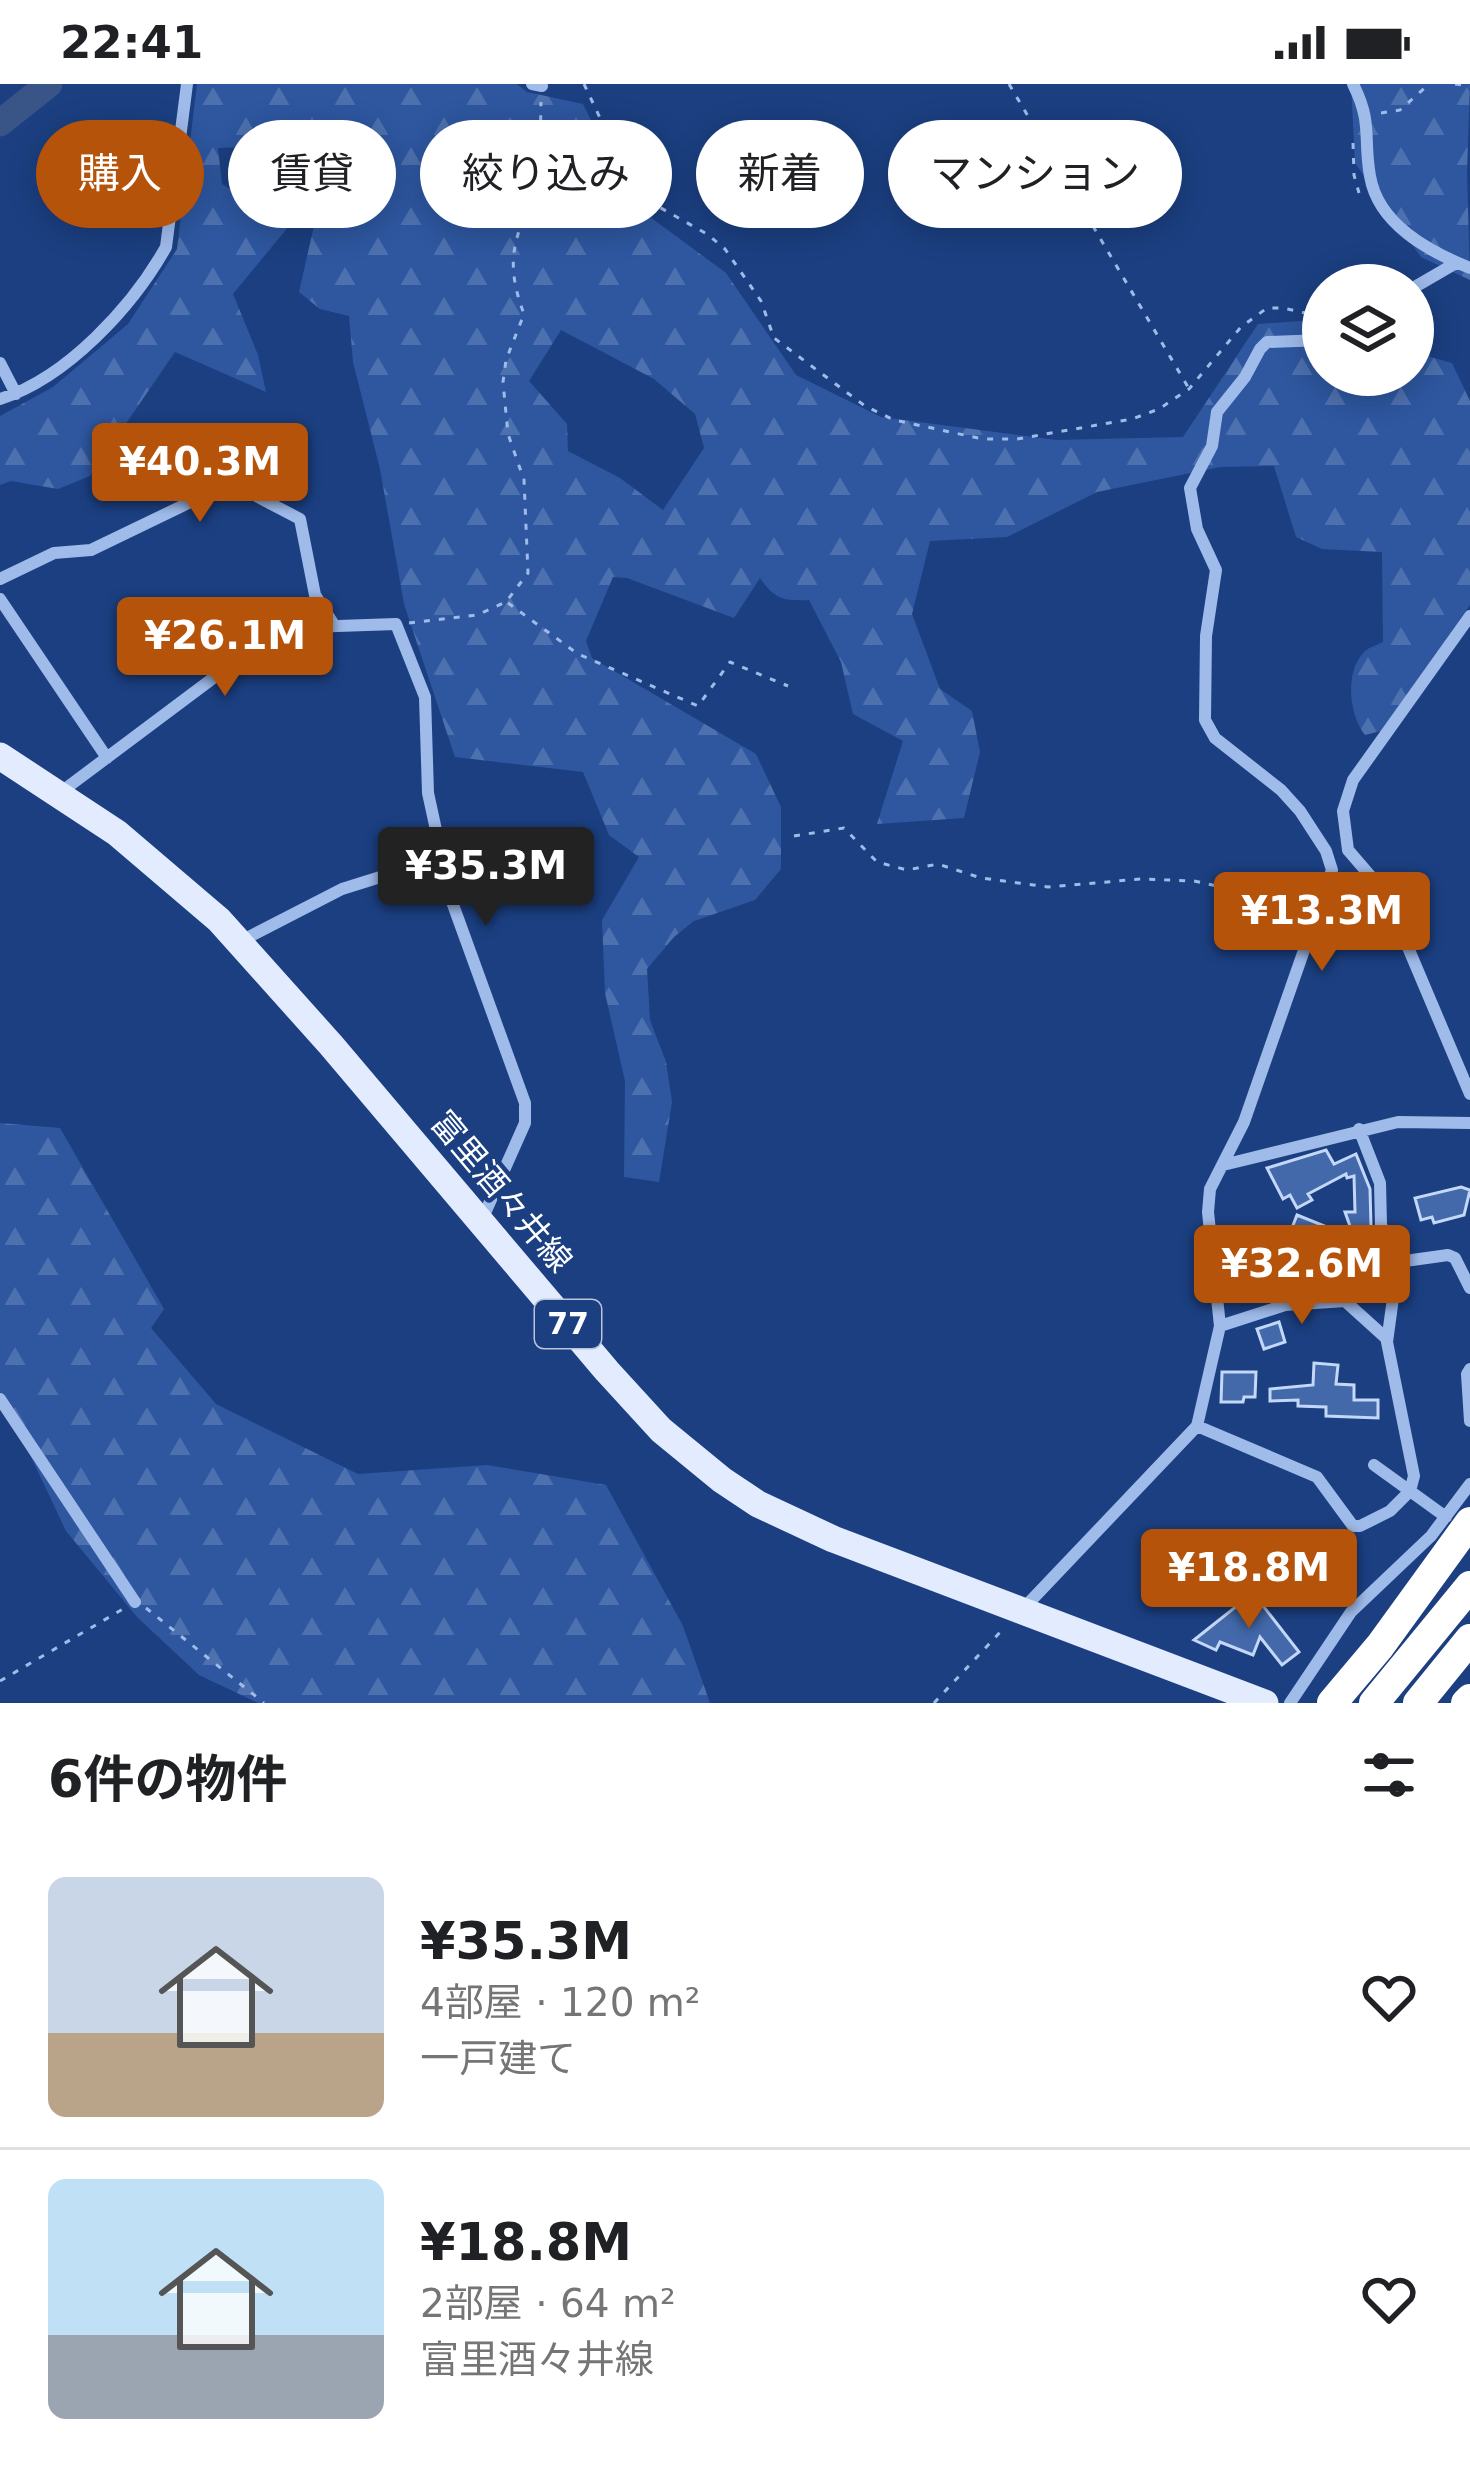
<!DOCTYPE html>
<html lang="ja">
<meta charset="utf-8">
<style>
body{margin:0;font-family:"DejaVu Sans","Noto Sans JP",sans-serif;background:#f2f2f2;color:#202124;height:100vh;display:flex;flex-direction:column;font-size:45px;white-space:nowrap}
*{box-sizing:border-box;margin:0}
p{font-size:39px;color:#757577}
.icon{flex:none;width:66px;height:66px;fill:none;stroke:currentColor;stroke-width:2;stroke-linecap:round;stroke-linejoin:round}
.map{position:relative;height:1619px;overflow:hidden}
.sheet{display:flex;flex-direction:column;background:#fff;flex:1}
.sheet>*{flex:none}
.guide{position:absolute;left:36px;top:36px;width:1398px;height:108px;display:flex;gap:24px}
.fabs{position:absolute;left:1302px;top:180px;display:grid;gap:24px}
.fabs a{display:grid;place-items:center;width:132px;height:132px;border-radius:50%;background:#fff;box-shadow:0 6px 30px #0003;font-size:60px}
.price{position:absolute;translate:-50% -102px;padding:0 27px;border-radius:12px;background:#b45309;color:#fff;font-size:39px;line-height:78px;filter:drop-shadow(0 3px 6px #0008)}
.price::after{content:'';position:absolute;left:50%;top:72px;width:36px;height:27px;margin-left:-18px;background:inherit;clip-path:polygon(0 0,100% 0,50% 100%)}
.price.active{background:#222;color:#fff}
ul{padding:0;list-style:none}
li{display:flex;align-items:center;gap:36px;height:300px;padding:0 48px}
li+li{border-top:3px solid #e0e0e0}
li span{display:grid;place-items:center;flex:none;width:336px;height:240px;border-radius:18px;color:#555}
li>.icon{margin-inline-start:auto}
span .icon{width:144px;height:144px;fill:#fffc;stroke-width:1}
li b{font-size:51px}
h2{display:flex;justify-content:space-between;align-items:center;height:144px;padding:0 48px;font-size:51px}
.tag{padding:0 42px;border-radius:54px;background:#fff;box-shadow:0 6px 30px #0003;font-size:42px;line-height:108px}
.tag.active{background:#b45309;color:#fff}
.status{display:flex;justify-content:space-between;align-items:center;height:84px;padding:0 60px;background:#fff;direction:ltr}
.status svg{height:33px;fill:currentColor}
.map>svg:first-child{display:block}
.forest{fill:url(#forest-firs);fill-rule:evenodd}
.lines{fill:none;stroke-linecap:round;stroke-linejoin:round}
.river{stroke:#395486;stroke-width:27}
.building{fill:#4369ab;stroke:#c3d7f8;stroke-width:3}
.path{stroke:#9fbbea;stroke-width:3;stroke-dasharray:6 9;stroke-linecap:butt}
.street{stroke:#9fbbea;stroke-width:12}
.primary{stroke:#e3ebfe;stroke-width:27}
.highway{stroke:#fff;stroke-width:30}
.labels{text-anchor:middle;stroke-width:9;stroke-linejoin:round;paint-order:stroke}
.shield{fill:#1b3f81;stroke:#bbc5d9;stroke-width:3}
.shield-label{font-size:30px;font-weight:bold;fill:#fff}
.street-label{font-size:33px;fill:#fff;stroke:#1b3f81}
</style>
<div class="status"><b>22:41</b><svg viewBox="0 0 49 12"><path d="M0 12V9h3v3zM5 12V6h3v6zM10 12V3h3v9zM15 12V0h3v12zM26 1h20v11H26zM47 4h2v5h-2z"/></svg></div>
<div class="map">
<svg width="1470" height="1619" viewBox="0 0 1470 1619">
<defs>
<pattern id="forest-firs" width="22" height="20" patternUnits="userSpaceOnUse" patternTransform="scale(3)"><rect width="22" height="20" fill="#2e57a0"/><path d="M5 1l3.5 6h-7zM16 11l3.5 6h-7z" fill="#4d70ae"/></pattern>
</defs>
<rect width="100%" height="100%" fill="#1b3f81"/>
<path class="forest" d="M 197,0 L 517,0 L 527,8 L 583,20 L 631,119 L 726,189 L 796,291 L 881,333 L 1056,356 L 1183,353 L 1258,240 L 1301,237 L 1323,243 L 1323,291 L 1413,291 L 1413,268 L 1452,279 L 1470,317 L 1470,521 L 1381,647 L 1365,651 C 1349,631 1344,587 1365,567 C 1370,563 1377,561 1383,558 L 1382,468 L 1322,465 L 1296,453 L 1274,382 L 1220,383 L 1097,408 L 1007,453 L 930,457 L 912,530 L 940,605 L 972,627 L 980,668 L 964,734 L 877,740 L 903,657 L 853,630 L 841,578 L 809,516 C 784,517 775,516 760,494 L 734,534 L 627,494 L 613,493 L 586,557 L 592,574 L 756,670 L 781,723 L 781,785 L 755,816 L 694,837 L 674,853 L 647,885 L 650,936 L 666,978 L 672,1018 L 659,1098 L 624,1093 L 625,997 L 605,909 L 602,836 L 639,773 L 609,751 L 583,688 L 455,673 L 404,520 L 380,385 L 353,278 L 349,232 L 320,225 L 299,208 L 318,124 L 314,60 L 218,64 L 222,100 L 289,142 L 233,210 L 258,271 L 266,308 L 175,268 L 90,392 L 58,405 L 11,397 L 0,401 L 0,332 L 53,303 L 128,240 L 177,165 ZM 561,246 L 654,295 L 695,330 L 704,364 L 663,426 L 620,394 L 568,367 L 567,340 L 529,297 Z
M 1351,0 L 1470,0 L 1467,88 L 1470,196 L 1421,173 L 1355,79 Z
M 0,1039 L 60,1044 L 164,1225 L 151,1244 L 216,1320 L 358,1390 L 487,1381 L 606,1401 L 683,1542 L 710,1619 L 258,1619 L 199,1591 L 137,1533 L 66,1447 L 0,1307 Z"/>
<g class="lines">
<path class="river" d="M 0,39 L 49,0"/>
</g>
<path class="building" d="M 1326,1066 L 1334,1080 L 1356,1070 L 1370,1105 L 1371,1142 L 1380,1165 L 1379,1170 L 1362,1176 L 1345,1128 L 1355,1128 L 1354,1092 L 1347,1094 L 1346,1090 L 1308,1110 L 1312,1116 L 1297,1124 L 1290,1111 L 1283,1115 L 1267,1084 Z
M 1461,1103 L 1470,1106 L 1464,1131 L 1434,1139 L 1432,1133 L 1421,1136 L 1415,1114 Z
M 1297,1131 L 1332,1145 L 1327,1156 L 1323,1154 L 1312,1195 L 1332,1195 L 1332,1207 L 1305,1208 L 1285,1202 L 1296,1151 L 1290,1149 Z
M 1279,1238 L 1285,1258 L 1264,1265 L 1257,1245 Z
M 1314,1279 L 1338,1281 L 1336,1300 L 1354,1301 L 1354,1316 L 1378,1316 L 1378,1334 L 1326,1332 L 1326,1323 L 1298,1322 L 1298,1316 L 1270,1317 L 1270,1305 L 1313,1301 Z
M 1222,1288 L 1256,1288 L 1255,1313 L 1244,1313 L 1243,1318 L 1221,1318 Z
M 1253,1509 L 1299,1568 L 1282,1581 L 1260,1553 L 1253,1571 L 1220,1558 L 1216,1566 L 1194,1556 Z"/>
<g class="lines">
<path class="path" d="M 584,0 L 636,110 L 707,150 L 725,165 L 761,217 L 774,254 L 865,322 L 894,336 L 983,355 L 1017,355 L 1132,335 L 1159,325 L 1189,305 L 1241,243 L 1267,224 L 1283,224 L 1323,233
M 1009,0 L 1188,303
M 1455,0 L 1470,2
M 1381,29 L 1400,26 L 1429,0
M 1353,59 L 1354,91 L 1359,109
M 508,519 L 578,570 L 698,622 L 730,578 L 788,602
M 409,539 L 477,531 L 506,518 L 528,489 L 524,396 L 508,350 L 503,298 L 506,276 L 524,230 C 498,161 526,147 538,84 C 542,63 540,40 541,18
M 794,752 L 844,744 L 877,778 L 907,786 L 938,780 L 981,794 L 1048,803 L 1141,795 L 1194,797 L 1307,822
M 146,1524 L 264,1619
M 0,1597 L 123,1525
M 934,1619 L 1004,1544"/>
<path class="street" d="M 532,0 L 542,2
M 1353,0 C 1373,40 1363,53 1370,92 C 1378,140 1428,167 1470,184
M 1413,204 L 1456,179
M 0,279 L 16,310
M 0,315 C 67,294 133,222 166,163 L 187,0
M 0,495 L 54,469 L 91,466 L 207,410 L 238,390 L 258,413 L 300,435 L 315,511 L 334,541
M 0,515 L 107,674
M 1470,532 L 1353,696 L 1343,727 L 1348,766 L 1385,809 L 1470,1010
M 61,708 L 280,544 L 396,540 L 425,613 L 428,709 L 451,815 L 525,1019 L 525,1039 L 481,1138
M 241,857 L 342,805 L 441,774
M 1223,1081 L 1398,1038 L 1470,1039
M 1398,1178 L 1448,1171 L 1455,1174 L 1470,1204
M 1220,1242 L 1285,1221 L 1345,1217 L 1387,1255
M 1470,1285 L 1467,1290 L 1470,1337
M 0,1315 L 135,1518
M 1197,1342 L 1317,1393 L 1353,1442 L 1360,1442 L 1390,1427 L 1410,1407 L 1414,1392 L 1387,1258 L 1398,1178 L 1381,1141 L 1380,1099 L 1359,1045
M 1374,1381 L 1446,1433
M 1023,1525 L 1197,1342 L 1220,1242 L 1208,1128 L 1210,1105 L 1244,1038 L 1332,786 L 1326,767 L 1300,727 L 1281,706 L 1215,654 L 1205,636 L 1206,552 L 1216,486 L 1197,445 L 1190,404 L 1212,362 L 1217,328 L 1245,293 L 1260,265 L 1267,258 L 1323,256
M 1290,1619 L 1351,1528 L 1431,1452 L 1470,1400"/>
<path class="primary" d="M 0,672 L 117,749 L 219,836 L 331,961 L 607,1287 L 661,1346 L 722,1396 L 758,1420 L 833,1455 L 1265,1619"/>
<path class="highway" d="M 1332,1619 L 1380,1562 L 1470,1438
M 1374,1619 L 1470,1502
M 1418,1619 L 1470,1555
M 1466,1619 L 1470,1615"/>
</g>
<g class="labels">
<rect class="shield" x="535" y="1216" width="66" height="48" rx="9"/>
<g class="shield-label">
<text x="568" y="1250">77</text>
</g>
<g class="street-label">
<text transform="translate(502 1107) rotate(50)" y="12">富里酒々井線</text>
</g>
</g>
</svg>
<div class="fabs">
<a><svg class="icon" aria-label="layers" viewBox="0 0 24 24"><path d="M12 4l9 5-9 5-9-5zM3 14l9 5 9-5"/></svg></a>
</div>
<b class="price" style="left:200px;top:441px">¥40.3M</b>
<b class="price" style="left:225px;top:615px">¥26.1M</b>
<b class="price active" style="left:486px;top:845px">¥35.3M</b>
<b class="price" style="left:1322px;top:890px">¥13.3M</b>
<b class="price" style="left:1302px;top:1243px">¥32.6M</b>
<b class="price" style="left:1249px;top:1547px">¥18.8M</b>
<div class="guide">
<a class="tag active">購入</a>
<a class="tag">賃貸</a>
<a class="tag">絞り込み</a>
<a class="tag">新着</a>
<a class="tag">マンション</a>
</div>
</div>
<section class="sheet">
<h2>6件の物件<svg class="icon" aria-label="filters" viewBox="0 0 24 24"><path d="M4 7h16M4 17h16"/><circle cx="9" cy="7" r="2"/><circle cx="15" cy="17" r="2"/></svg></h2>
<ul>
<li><span style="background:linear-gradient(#c9d6e8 65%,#b9a48a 0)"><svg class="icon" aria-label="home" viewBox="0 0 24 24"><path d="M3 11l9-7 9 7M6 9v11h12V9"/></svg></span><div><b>¥35.3M</b><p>4部屋 · 120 m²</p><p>一戸建て</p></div><svg class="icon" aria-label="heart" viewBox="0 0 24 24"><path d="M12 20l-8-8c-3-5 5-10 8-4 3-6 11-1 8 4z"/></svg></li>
<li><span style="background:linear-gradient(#bfe0f5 65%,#9aa5b1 0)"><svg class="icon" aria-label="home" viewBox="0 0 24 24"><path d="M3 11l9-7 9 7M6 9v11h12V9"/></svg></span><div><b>¥18.8M</b><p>2部屋 · 64 m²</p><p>富里酒々井線</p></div><svg class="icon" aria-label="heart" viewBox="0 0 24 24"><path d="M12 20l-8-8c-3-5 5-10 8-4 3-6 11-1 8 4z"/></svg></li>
</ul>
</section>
